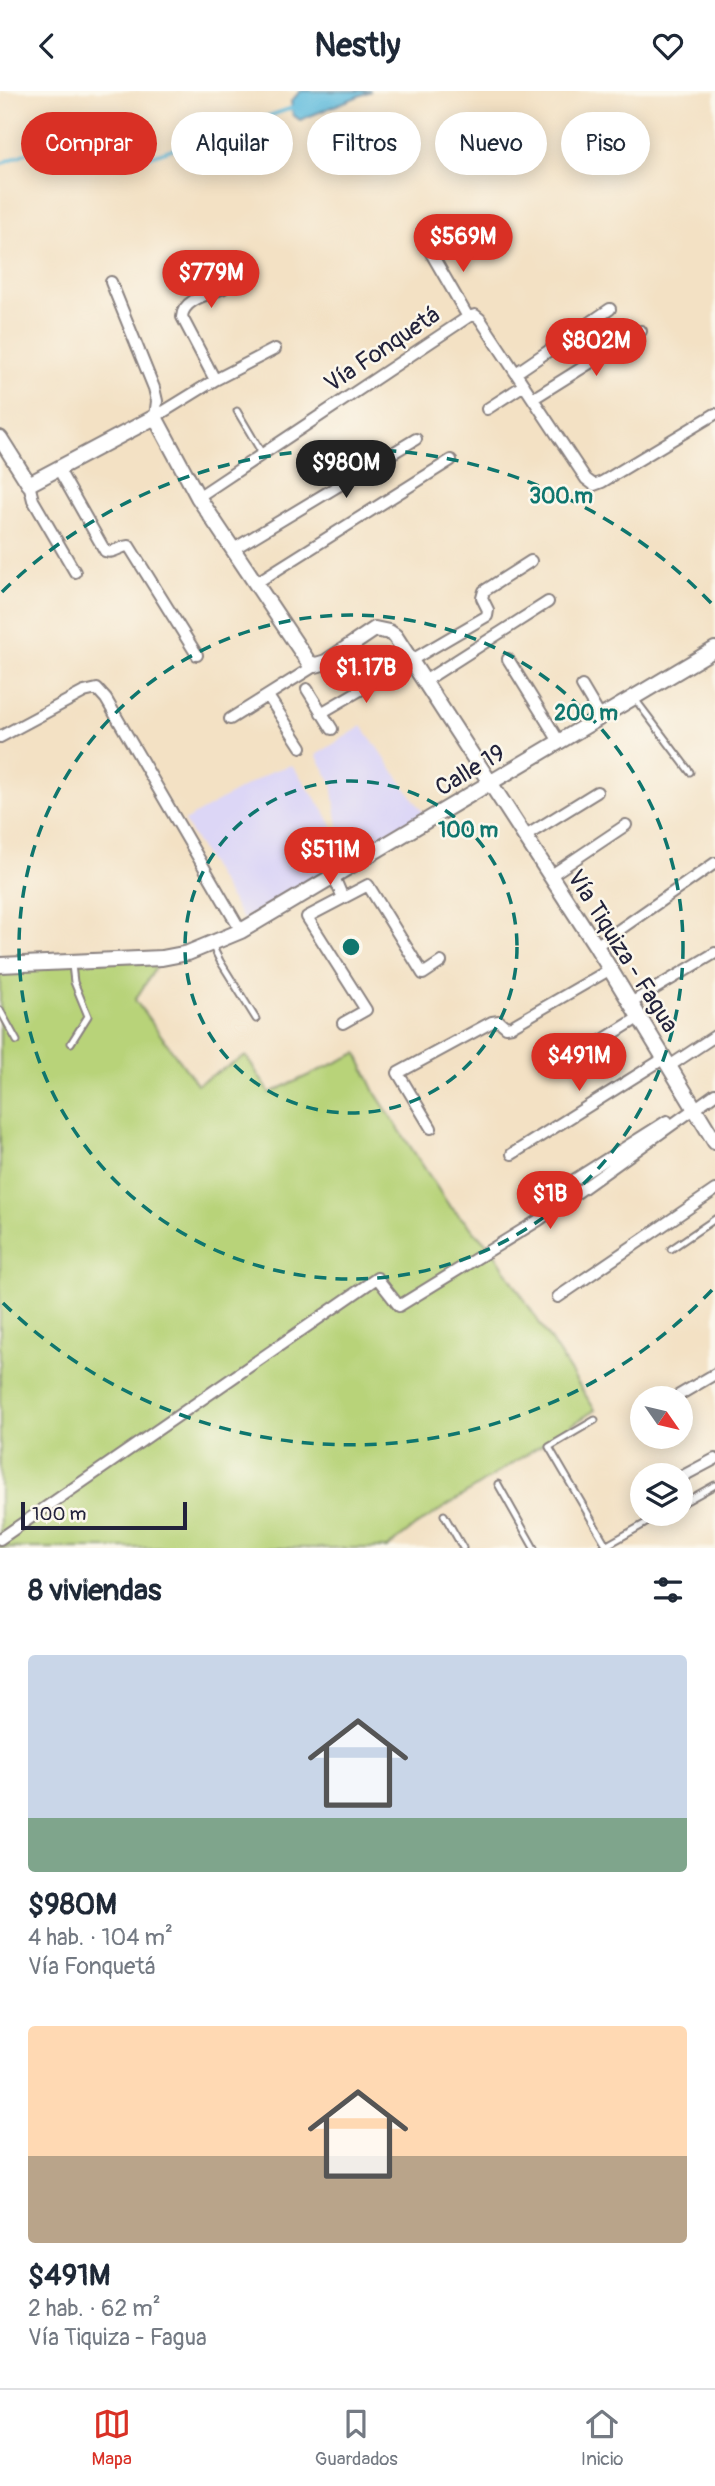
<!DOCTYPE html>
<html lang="es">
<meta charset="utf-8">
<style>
body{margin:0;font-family:Pangolin,sans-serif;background:#f6f6f7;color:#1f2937;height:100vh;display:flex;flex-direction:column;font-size:26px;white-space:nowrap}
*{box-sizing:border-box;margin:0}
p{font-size:23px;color:#747a83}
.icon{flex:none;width:38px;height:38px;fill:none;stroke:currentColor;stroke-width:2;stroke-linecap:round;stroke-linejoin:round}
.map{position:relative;height:1457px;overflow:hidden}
.panel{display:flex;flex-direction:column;background:#fff;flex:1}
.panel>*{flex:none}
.top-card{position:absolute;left:21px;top:21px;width:674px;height:63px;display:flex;gap:14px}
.needle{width:46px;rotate:124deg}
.tools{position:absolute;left:630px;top:1295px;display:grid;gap:14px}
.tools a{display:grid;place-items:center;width:63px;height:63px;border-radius:50%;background:#fff;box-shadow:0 4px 18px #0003;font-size:35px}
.scale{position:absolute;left:21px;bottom:18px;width:166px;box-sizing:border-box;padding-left:7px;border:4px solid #22223b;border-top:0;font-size:19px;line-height:24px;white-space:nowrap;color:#22223b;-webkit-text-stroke:5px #fbf7ec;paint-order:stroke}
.price{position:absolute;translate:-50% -60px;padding:0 16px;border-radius:24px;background:#d93025;color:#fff;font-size:23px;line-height:46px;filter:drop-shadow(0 2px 4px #0008)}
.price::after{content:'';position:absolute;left:50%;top:42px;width:21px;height:16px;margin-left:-10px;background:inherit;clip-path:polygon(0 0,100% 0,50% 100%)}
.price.active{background:#222;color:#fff}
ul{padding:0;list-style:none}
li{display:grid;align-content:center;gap:14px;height:371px;padding:0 28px}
li span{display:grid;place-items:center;height:217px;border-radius:7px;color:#555}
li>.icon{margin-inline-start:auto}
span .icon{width:126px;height:126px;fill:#fffc;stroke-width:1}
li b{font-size:30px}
h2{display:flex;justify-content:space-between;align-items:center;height:84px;padding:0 28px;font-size:30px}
.tag{padding:0 24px;border-radius:32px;background:#fff;box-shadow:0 4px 18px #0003;font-size:24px;line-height:63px}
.tag.active{background:#d93025;color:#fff}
header{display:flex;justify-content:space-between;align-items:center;height:91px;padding:0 28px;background:#fff;font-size:32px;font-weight:700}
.menu{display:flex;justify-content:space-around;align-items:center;height:98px;border-top:2px solid #e0e1e3;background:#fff;font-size:19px;color:#747a83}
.menu a{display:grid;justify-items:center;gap:4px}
.menu .active{color:#d93025}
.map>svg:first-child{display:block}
.built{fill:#dcd6f6}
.green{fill:#b8d379;stroke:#6d7a5a;stroke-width:2}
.water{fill:#5ebbdd;stroke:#406e8c;stroke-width:2}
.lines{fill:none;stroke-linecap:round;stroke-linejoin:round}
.stream{stroke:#5ebbdd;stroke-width:3.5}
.service-casing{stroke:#8a8280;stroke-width:9}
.minor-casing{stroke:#8a8280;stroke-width:14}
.tertiary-casing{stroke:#8a8280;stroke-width:18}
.service{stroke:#fff;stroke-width:5}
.minor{stroke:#fff;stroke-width:10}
.tertiary{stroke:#fff;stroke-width:14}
.ring{fill:none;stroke:#0f766e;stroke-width:3.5;stroke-dasharray:12 9}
.labels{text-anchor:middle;stroke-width:5;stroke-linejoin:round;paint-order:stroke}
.street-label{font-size:24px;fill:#22223b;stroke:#fbf7ec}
.centre{fill:#0f766e;stroke:#fbf7ec;stroke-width:3.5}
.ring-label{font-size:21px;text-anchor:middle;font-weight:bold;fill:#0f766e;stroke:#fbf7ec;stroke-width:5;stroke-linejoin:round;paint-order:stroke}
</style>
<header><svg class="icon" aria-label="back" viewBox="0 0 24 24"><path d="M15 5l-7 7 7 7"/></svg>Nestly<svg class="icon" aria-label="heart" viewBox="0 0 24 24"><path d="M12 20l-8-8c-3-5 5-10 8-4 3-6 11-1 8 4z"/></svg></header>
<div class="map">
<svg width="715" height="1457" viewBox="0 0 715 1457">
<rect width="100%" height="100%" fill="#fbf7ec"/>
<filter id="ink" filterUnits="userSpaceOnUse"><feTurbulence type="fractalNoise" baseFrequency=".0143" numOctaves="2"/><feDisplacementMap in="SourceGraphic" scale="14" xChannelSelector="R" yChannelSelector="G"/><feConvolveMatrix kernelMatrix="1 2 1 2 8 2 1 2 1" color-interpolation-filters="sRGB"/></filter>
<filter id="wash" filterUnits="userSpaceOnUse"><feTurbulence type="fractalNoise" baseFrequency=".00686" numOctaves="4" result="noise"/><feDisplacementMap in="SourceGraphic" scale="28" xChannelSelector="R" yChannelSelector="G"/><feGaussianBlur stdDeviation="1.57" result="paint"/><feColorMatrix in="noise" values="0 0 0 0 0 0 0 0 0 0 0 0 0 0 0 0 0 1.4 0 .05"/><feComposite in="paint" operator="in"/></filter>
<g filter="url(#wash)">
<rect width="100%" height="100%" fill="#f3e1c4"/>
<path class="built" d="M 362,635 L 427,727 L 357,763 L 338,736 L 332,692 L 316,664 Z
M 292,674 L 324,720 L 349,767 L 243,829 L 184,730 L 272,680 Z"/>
<path class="green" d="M 162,867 L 135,909 L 197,993 L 246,965 L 270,1002 L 357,962 L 376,1003 L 448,1113 L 492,1158 L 595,1319 L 414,1436 L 387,1457 L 0,1457 L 0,874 Z"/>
<path class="water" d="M 301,0 L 371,0 L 300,29 L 293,24 L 291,10 Z"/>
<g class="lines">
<path class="stream" d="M 0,73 L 43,55 L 52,44 L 69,46 L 93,70 L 122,75 L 295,16"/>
</g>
</g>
<g filter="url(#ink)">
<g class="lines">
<defs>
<path id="service" d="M 237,320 L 263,364
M 635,608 L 690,681
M 212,854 L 220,870 L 256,928
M 0,919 L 17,950
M 71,952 L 88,925 L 74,891 L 72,874
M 671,1158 L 715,1128
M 595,1329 L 549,1356 L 608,1457
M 498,1393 L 534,1457
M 681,1413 L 715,1394
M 444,1424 L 463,1457
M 602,1457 L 662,1423"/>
<path id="minor" d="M 428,157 L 468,226
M 111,191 L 154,297 L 157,310 L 155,326
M 516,282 L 610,218
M 215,289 L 182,226 C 183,208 210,203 224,197
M 534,307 L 641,240
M 487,318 L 524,294
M 155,326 L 215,289 L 275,258
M 59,379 L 105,460 C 114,463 120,455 129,455 L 197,564
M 29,393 L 33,409 L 75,481
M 198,406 L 468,226 L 475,224 L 480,228 L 586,388 L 594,394 L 602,391 L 715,323
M 232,459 L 416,348
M 256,492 L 451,369
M 508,568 L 560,652
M 423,591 L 548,511
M 582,595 L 601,627
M 307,598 L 332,638
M 268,605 L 301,656
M 321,622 L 487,525 L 488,519 L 482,507 L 484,500 L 531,470
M 230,628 L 316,574
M 0,646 L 84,601 L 97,598 L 106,608 L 241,840
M 524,746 L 597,701
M 550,785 L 626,734
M 334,786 L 343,807
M 596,855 L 715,772
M 629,913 L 715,862
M 343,932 L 366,919 L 307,826 L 368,794 L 423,883 L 441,871
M 582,962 L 638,927
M 668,976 L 715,945
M 431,1037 L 398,982 L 492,931 L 499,930 L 506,936 L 512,935 L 609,879
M 512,1063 L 663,968
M 544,1108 L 667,1030
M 558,1206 L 715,1099
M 674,1307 L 715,1283
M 681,1386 L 715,1368
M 0,1448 L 377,1187 L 399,1215 L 539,1129 L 715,1003"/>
<path id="tertiary" d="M 0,347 L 29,393 L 155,326 L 198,406 L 309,572 L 316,574 L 326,571 L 375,538 L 389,541 L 395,545 L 596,855 L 715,1051
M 0,874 L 162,867 L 188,862 L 241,840 L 715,558"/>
</defs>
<use href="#service" class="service-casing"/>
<use href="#minor" class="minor-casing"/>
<use href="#tertiary" class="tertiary-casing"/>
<use href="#service" class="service"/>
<use href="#minor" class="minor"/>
<use href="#tertiary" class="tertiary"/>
</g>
</g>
<g class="ring">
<circle cx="351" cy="856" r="166"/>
<circle cx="351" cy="856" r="332"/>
<path d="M712 1199A498 498 0 0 1 2 1211M2 501A498 498 0 0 1 712 513"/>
</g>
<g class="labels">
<g class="street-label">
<text transform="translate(382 258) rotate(-34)" y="8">Vía Fonquetá</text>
<text transform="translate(470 679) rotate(-31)" y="8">Calle 19</text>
<text transform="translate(623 860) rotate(58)" y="8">Vía Tiquiza - Fagua</text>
</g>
</g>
<circle cx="351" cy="856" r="10" class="centre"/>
<g class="ring-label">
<text x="561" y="412">300 m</text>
<text x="586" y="629">200 m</text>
<text x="468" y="746">100 m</text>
</g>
</svg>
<div class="tools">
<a><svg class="needle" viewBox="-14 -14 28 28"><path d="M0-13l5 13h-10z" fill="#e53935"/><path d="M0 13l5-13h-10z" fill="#747a83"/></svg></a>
<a><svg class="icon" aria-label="layers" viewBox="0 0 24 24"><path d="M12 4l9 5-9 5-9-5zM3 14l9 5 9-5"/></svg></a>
</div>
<div class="scale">100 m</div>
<b class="price" style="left:463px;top:183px">$569M</b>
<b class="price" style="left:211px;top:219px">$779M</b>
<b class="price" style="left:596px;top:287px">$802M</b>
<b class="price active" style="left:346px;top:409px">$980M</b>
<b class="price" style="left:366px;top:614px">$1.17B</b>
<b class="price" style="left:330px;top:796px">$511M</b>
<b class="price" style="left:579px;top:1002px">$491M</b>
<b class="price" style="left:550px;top:1140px">$1B</b>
<div class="top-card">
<a class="tag active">Comprar</a>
<a class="tag">Alquilar</a>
<a class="tag">Filtros</a>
<a class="tag">Nuevo</a>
<a class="tag">Piso</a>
</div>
</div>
<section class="panel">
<h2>8 viviendas<svg class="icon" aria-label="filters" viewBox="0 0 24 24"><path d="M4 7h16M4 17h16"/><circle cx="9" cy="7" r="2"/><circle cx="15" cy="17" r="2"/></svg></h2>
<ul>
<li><span style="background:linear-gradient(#c9d6e8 75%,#7fa58c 0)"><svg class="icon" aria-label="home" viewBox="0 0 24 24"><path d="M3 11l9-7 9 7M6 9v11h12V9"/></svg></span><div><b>$980M</b><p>4 hab. · 104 m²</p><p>Vía Fonquetá</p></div></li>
<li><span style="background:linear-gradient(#ffd9b3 60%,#b9a48a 0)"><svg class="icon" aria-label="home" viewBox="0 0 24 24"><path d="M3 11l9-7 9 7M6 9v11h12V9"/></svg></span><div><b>$491M</b><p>2 hab. · 62 m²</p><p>Vía Tiquiza - Fagua</p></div></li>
</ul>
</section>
<nav class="menu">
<a class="active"><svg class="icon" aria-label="map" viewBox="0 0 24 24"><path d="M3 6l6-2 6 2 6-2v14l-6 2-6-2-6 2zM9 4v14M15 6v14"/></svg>Mapa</a>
<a><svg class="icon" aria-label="saved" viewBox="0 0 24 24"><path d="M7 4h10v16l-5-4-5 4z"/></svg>Guardados</a>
<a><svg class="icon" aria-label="home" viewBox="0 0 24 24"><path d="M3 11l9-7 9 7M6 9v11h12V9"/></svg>Inicio</a>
</nav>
